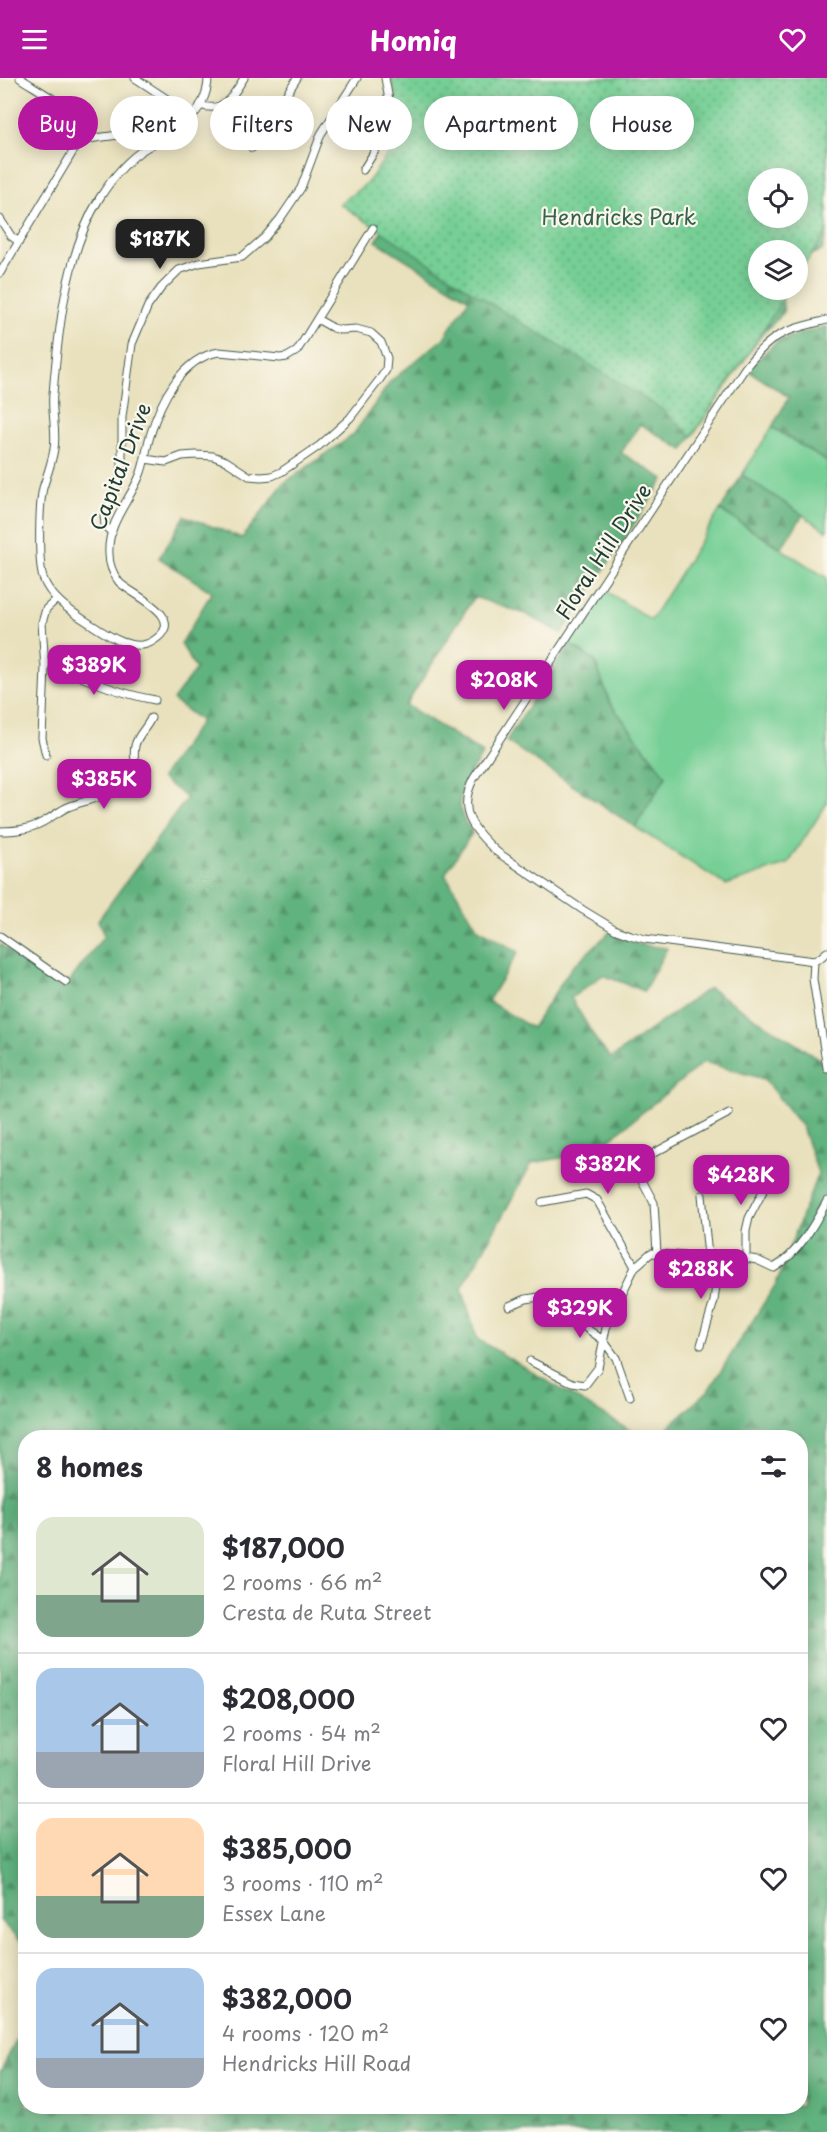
<!DOCTYPE html>
<meta charset="utf-8">
<style>
body{margin:0;font-family:"Playpen Sans",sans-serif;background:#f7f7f7;color:#2b2b33;height:100vh;display:flex;flex-direction:column;font-size:22px;white-space:nowrap}
*{box-sizing:border-box;margin:0}
p{font-size:20px;color:#7c7c81}
.icon{flex:none;width:33px;height:33px;fill:none;stroke:currentColor;stroke-width:2;stroke-linecap:round;stroke-linejoin:round}
.map{position:relative;flex:1;overflow:hidden}
.sheet{position:absolute;left:18px;top:1352px;width:790px;height:684px;display:flex;flex-direction:column;background:#fff;border-radius:24px;box-shadow:0 3px 15px #0003}
.sheet>*{flex:none}
.hud{position:absolute;left:18px;top:18px;width:792px;height:54px;display:flex;gap:12px}
.controls{position:absolute;left:748px;top:90px;display:grid;gap:12px}
.controls a{display:grid;place-items:center;width:60px;height:60px;border-radius:50%;background:#fff;box-shadow:0 3px 15px #0003;font-size:30px}
.price{position:absolute;translate:-50% -51px;padding:0 14px;border-radius:12px;background:#b5179e;color:#fff;font-size:20px;line-height:39px;filter:drop-shadow(0 2px 3px #0008)}
.price::after{content:'';position:absolute;left:50%;top:36px;width:18px;height:14px;margin-left:-9px;background:inherit;clip-path:polygon(0 0,100% 0,50% 100%)}
.price.on{background:#222;color:#fff}
ul{padding:0;list-style:none}
li{display:flex;align-items:center;gap:18px;height:150px;padding:0 18px}
li+li{border-top:2px solid #e1e1e2}
li span{display:grid;place-items:center;flex:none;width:168px;height:120px;border-radius:18px;color:#555}
li>.icon{margin-inline-start:auto}
span .icon{width:72px;height:72px;fill:#fffc;stroke-width:1}
li b{font-size:26px}
h2{display:flex;justify-content:space-between;align-items:center;height:72px;padding:0 18px;font-size:26px}
.tag{padding:0 21px;border-radius:27px;background:#fff;box-shadow:0 3px 15px #0003;font-size:21px;line-height:54px}
.tag.on{background:#b5179e;color:#fff}
header{display:flex;justify-content:space-between;align-items:center;height:78px;padding:0 18px;background:#b5179e;color:#fff;font-size:27px;font-weight:700}
.map>svg:first-child{display:block}
.grass{fill:#76cf95;stroke:#4a8664;stroke-width:1.5}
.forest{fill:url(#forest-firs);stroke:#407859;stroke-width:1.5;fill-rule:evenodd}
.park{fill:url(#park-dots);stroke:#4a8664;stroke-width:1.5;fill-rule:evenodd}
.lines{fill:none;stroke-linecap:round;stroke-linejoin:round}
.street-casing{stroke:#3d5649;stroke-width:9}
.street{stroke:#fff;stroke-width:7}
.labels{text-anchor:middle;stroke-width:4.5;stroke-linejoin:round;paint-order:stroke}
.park-label{font-size:21px;fill:#35624c;stroke:#fbf7ec}
.street-label{font-size:21px;fill:#1f3d34;stroke:#fbf7ec}
</style>
<header><svg class="icon" aria-label="menu" viewBox="0 0 24 24"><path d="M4 6h16M4 12h16M4 18h16"/></svg>Homiq<svg class="icon" aria-label="heart" viewBox="0 0 24 24"><path d="M12 20l-8-8c-3-5 5-10 8-4 3-6 11-1 8 4z"/></svg></header>
<div class="map">
<svg width="827" height="2054" viewBox="0 0 827 2054">
<defs>
<pattern id="forest-firs" width="22" height="20" patternUnits="userSpaceOnUse" patternTransform="scale(1.5)"><rect width="22" height="20" fill="#60b27e"/><path d="M5 1l3.5 6h-7zM16 11l3.5 6h-7z" fill="#4f9268"/></pattern>
<pattern id="park-dots" width="8" height="8" patternUnits="userSpaceOnUse" patternTransform="scale(1.5)"><rect width="8" height="8" fill="#76cf95"/><path d="M2 2h.1M6 6h.1" fill="none" stroke="#60a97a" stroke-width="1.8" stroke-linecap="round"/></pattern>
</defs>
<rect width="100%" height="100%" fill="#fbf7ec"/>
<filter id="ink" filterUnits="userSpaceOnUse"><feTurbulence type="fractalNoise" baseFrequency=".0167" numOctaves="2"/><feDisplacementMap in="SourceGraphic" scale="12" xChannelSelector="R" yChannelSelector="G"/><feConvolveMatrix kernelMatrix="1 2 1 2 8 2 1 2 1" color-interpolation-filters="sRGB"/></filter>
<filter id="wash" filterUnits="userSpaceOnUse"><feTurbulence type="fractalNoise" baseFrequency=".008" numOctaves="4" result="noise"/><feDisplacementMap in="SourceGraphic" scale="24" xChannelSelector="R" yChannelSelector="G"/><feGaussianBlur stdDeviation="1.35" result="paint"/><feColorMatrix in="noise" values="0 0 0 0 0 0 0 0 0 0 0 0 0 0 0 0 0 1.4 0 .05"/><feComposite in="paint" operator="in"/></filter>
<g filter="url(#wash)">
<rect width="100%" height="100%" fill="#e9e1bd"/>
<path class="grass" d="M 772,349 L 827,384 L 827,453 L 742,397 Z
M 720,432 L 827,500 L 827,725 L 788,786 L 726,807 L 635,749 L 666,698 L 610,625 L 595,583 L 569,566 L 603,511 L 651,542 Z"/>
<path class="forest" d="M 827,0 L 827,154 L 822,173 L 800,180 L 798,172 L 759,172 L 759,212 L 782,220 L 784,234 L 760,259 L 683,372 L 640,346 L 621,375 L 664,401 L 562,555 L 525,536 L 474,519 L 406,627 L 483,675 C 464,705 448,722 472,755 L 445,796 L 478,851 L 518,874 L 488,923 L 532,950 L 571,890 L 610,854 L 637,866 L 667,870 L 644,913 L 603,897 L 571,920 L 598,965 L 611,980 L 709,910 L 827,986 L 827,2054 L 0,2054 L 0,1994 L 24,1947 L 25,1930 L 26,2028 L 801,2028 L 801,1359 L 657,1359 L 708,1313 L 776,1206 L 818,1095 L 802,1049 L 764,1001 L 704,984 L 594,1074 L 532,1085 L 462,1210 L 477,1261 L 641,1359 L 26,1359 L 25,1869 L 0,1842 L 0,866 L 63,912 L 104,858 L 98,842 L 187,720 L 161,700 L 201,643 L 173,622 L 196,591 L 181,566 L 212,514 L 159,480 L 185,438 L 242,460 L 284,405 L 353,357 L 391,303 L 444,260 L 469,221 L 376,163 L 384,151 ZM 759,100 L 798,100 L 798,140 L 759,140 Z
M 827,248 L 827,384 L 772,349 L 789,319 L 747,292 L 777,263 Z
M 742,397 L 803,437 L 781,470 L 720,432 Z
M 569,566 L 595,583 L 610,625 L 666,698 L 635,749 L 506,663 Z"/>
<path class="park" d="M 391,0 L 827,0 L 827,153 L 798,197 L 798,172 L 759,172 L 759,212 L 788,212 L 750,273 L 692,358 L 660,330 L 496,229 L 340,126 L 368,104 L 404,54 ZM 759,100 L 798,100 L 798,140 L 759,140 Z"/>
</g>
<g filter="url(#ink)">
<g class="lines">
<defs>
<path id="street" d="M 20,0 C 33,9 72,30 79,43 C 83,49 81,56 80,62
M 135,0 L 193,38
M 200,27 C 223,36 233,18 244,0
M 187,42 C 175,57 162,60 146,70 C 126,82 111,102 99,121 C 66,175 58,254 53,316 C 51,334 57,352 54,371 C 52,384 47,397 43,410 C 39,427 38,483 43,500 C 50,520 72,534 89,545 C 106,556 133,576 153,563 C 191,539 131,517 119,504 C 113,496 109,485 109,476 C 107,445 129,424 140,397 C 145,385 146,371 150,358 C 160,324 181,280 219,274 L 280,280 L 287,279 L 297,273 L 373,150
M 252,70 L 297,0
M 363,92 L 393,44 L 385,0
M 0,141 L 11,158 L 19,164
M 0,195 L 80,62 L 134,55 L 187,42 C 200,34 208,15 208,0
M 145,381 L 166,384 L 182,378 L 196,377 L 213,378 L 226,383 L 249,398 L 261,399 L 272,398 L 281,394 L 319,368 L 350,340 L 380,301 L 386,292 L 387,280 L 381,264 L 371,255 L 356,251 L 341,252 L 333,250 L 317,241
M 112,455 L 105,448 L 104,437 L 119,404 L 122,388 L 122,339 L 132,266 L 148,228 L 161,210 L 179,192 L 199,185 L 242,179 L 265,159 L 280,141 L 301,110 L 321,56 L 357,0
M 44,583 C 80,599 116,615 155,622
M 46,677 L 42,660 L 45,590 L 42,545 L 46,531 L 57,521
M 0,753 C 18,753 33,751 48,741 C 55,737 61,732 68,729 C 93,719 110,721 128,698 C 140,684 132,681 135,668 C 137,657 147,650 151,640
M 0,858 L 66,904
M 827,874 L 820,880 L 814,883 L 813,901 L 827,990
M 814,883 L 645,861 L 630,857 L 616,852 L 583,832 L 497,774 C 473,751 456,733 474,700 L 745,290 C 773,254 784,253 827,242
M 702,1117 L 708,1178
M 542,1124 L 586,1116 L 597,1122 L 635,1189
M 657,1175 L 654,1125 L 635,1089 L 635,1085 L 729,1035
M 746,1180 L 746,1153 L 749,1140 L 777,1086
M 509,1228 L 526,1221 L 539,1219 L 556,1229 L 603,1262 L 616,1280 L 630,1320
M 701,1267 L 714,1223 L 716,1207 L 714,1177
M 530,1283 L 573,1305 L 585,1307 L 598,1290 L 606,1250 L 614,1232 L 635,1189 L 651,1175 L 698,1179 L 730,1177 L 757,1182 L 774,1190 C 798,1176 814,1147 827,1123"/>
</defs>
<use href="#street" class="street-casing"/>
<use href="#street" class="street"/>
</g>
</g>
<g class="labels">
<g class="park-label">
<text x="619" y="147">Hendricks Park</text>
</g>
<g class="street-label">
<text transform="translate(121 389) rotate(-69)" y="7">Capital Drive</text>
<text transform="translate(604 474) rotate(-57)" y="7">Floral Hill Drive</text>
</g>
</g>
</svg>
<div class="controls">
<a><svg class="icon" aria-label="locate" viewBox="0 0 24 24"><circle cx="12" cy="12" r="6"/><path d="M12 2v4M12 18v4M2 12h4M18 12h4"/></svg></a>
<a><svg class="icon" aria-label="layers" viewBox="0 0 24 24"><path d="M12 4l9 5-9 5-9-5zM3 14l9 5 9-5"/></svg></a>
</div>
<b class="price on" style="left:160px;top:192px">$187K</b>
<b class="price" style="left:94px;top:618px">$389K</b>
<b class="price" style="left:504px;top:633px">$208K</b>
<b class="price" style="left:104px;top:732px">$385K</b>
<b class="price" style="left:608px;top:1117px">$382K</b>
<b class="price" style="left:741px;top:1128px">$428K</b>
<b class="price" style="left:701px;top:1222px">$288K</b>
<b class="price" style="left:580px;top:1261px">$329K</b>
<div class="hud">
<a class="tag on">Buy</a>
<a class="tag">Rent</a>
<a class="tag">Filters</a>
<a class="tag">New</a>
<a class="tag">Apartment</a>
<a class="tag">House</a>
</div>
<section class="sheet">
<h2>8 homes<svg class="icon" aria-label="filters" viewBox="0 0 24 24"><path d="M4 7h16M4 17h16"/><circle cx="9" cy="7" r="2"/><circle cx="15" cy="17" r="2"/></svg></h2>
<ul>
<li><span style="background:linear-gradient(#dfe7d0 65%,#7fa58c 0)"><svg class="icon" aria-label="home" viewBox="0 0 24 24"><path d="M3 11l9-7 9 7M6 9v11h12V9"/></svg></span><div><b>$187,000</b><p>2 rooms · 66 m²</p><p>Cresta de Ruta Street</p></div><svg class="icon" aria-label="heart" viewBox="0 0 24 24"><path d="M12 20l-8-8c-3-5 5-10 8-4 3-6 11-1 8 4z"/></svg></li>
<li><span style="background:linear-gradient(#a9c7e8 70%,#9aa5b1 0)"><svg class="icon" aria-label="home" viewBox="0 0 24 24"><path d="M3 11l9-7 9 7M6 9v11h12V9"/></svg></span><div><b>$208,000</b><p>2 rooms · 54 m²</p><p>Floral Hill Drive</p></div><svg class="icon" aria-label="heart" viewBox="0 0 24 24"><path d="M12 20l-8-8c-3-5 5-10 8-4 3-6 11-1 8 4z"/></svg></li>
<li><span style="background:linear-gradient(#ffd9b3 65%,#7fa58c 0)"><svg class="icon" aria-label="home" viewBox="0 0 24 24"><path d="M3 11l9-7 9 7M6 9v11h12V9"/></svg></span><div><b>$385,000</b><p>3 rooms · 110 m²</p><p>Essex Lane</p></div><svg class="icon" aria-label="heart" viewBox="0 0 24 24"><path d="M12 20l-8-8c-3-5 5-10 8-4 3-6 11-1 8 4z"/></svg></li>
<li><span style="background:linear-gradient(#a9c7e8 75%,#9aa5b1 0)"><svg class="icon" aria-label="home" viewBox="0 0 24 24"><path d="M3 11l9-7 9 7M6 9v11h12V9"/></svg></span><div><b>$382,000</b><p>4 rooms · 120 m²</p><p>Hendricks Hill Road</p></div><svg class="icon" aria-label="heart" viewBox="0 0 24 24"><path d="M12 20l-8-8c-3-5 5-10 8-4 3-6 11-1 8 4z"/></svg></li>
</ul>
</section>
</div>
